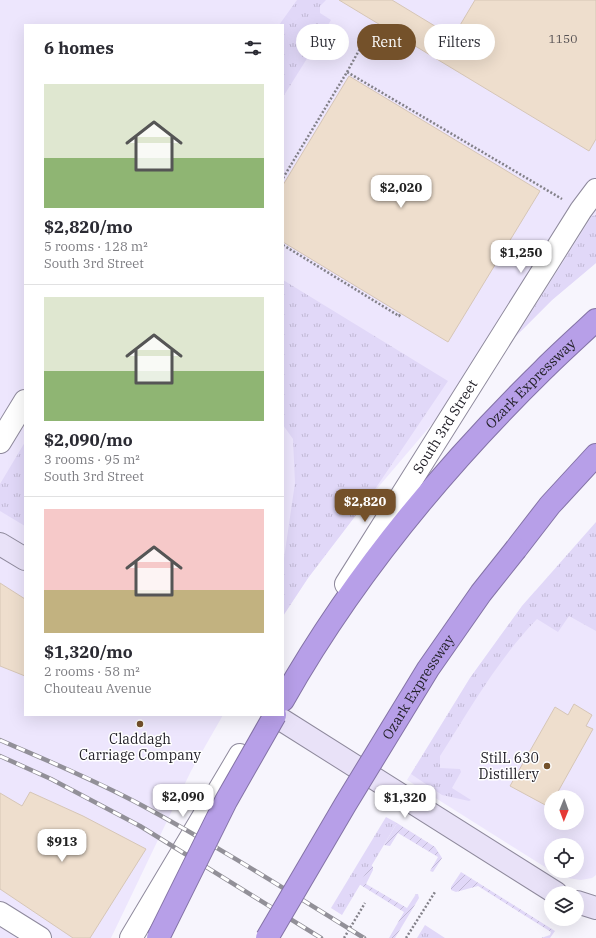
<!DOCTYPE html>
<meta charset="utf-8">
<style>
body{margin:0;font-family:"IBM Plex Serif",serif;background:#f7f7f7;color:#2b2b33;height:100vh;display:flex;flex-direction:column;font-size:15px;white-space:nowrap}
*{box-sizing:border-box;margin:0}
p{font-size:13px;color:#7c7c81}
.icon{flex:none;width:22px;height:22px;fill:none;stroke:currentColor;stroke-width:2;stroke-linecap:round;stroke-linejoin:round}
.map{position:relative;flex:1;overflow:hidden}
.drawer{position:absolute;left:24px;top:24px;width:260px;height:692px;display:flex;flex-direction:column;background:#fff;border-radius:0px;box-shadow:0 4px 16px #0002}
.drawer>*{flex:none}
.guide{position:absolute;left:296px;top:24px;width:240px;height:36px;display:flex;gap:8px}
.needle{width:26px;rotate:181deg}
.fabs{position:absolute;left:544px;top:790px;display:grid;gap:8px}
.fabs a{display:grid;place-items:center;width:40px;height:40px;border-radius:50%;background:#fff;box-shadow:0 4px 16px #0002;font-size:20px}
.price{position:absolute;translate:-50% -34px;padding:0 9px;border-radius:8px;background:#fff;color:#222;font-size:13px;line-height:26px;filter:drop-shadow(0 1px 2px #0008)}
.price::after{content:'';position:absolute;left:50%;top:24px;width:12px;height:9px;margin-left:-6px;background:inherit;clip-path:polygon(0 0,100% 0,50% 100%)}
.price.on{background:#74512a;color:#fff}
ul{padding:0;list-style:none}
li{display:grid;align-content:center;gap:8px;height:212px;padding:0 20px}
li+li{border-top:1px solid #e1e1e2}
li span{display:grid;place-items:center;height:124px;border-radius:0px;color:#555}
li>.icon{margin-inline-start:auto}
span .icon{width:72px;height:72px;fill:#fffc;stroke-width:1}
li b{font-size:17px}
h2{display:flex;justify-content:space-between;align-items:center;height:48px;padding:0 20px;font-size:17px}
.chip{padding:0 14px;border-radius:18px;background:#fff;box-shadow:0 4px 16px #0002;font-size:14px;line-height:36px}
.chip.on{background:#74512a;color:#fff}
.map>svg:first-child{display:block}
.built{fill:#ede6fd;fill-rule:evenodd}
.grass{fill:url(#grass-tufts)}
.garden{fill:url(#garden-furrows)}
.building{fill:#eedecd;stroke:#d6c6b6}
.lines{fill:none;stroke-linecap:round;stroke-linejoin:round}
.street-casing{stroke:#8e899c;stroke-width:24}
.secondary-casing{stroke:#8e899c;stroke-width:24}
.highway-casing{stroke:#8473a6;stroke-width:24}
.path{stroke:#838189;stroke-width:2.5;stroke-dasharray:2 2;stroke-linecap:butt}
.street{stroke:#fff;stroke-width:22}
.secondary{stroke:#e9e2f8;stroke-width:22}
.highway{stroke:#b79fe8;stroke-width:22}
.rail-casing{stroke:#929098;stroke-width:4.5}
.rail{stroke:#fff;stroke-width:3;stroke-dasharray:9;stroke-linecap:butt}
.highway-bridge-casing{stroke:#8473a6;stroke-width:24;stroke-linecap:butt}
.highway-bridge{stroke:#b79fe8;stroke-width:22}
.poi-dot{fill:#74512a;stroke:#fff;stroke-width:1.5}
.labels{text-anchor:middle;stroke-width:3;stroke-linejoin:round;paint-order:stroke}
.number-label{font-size:12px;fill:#565153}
.street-label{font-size:14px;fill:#24222a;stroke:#fff}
.poi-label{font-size:14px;fill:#24222a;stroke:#fff}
</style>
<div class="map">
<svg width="596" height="938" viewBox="0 0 596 938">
<defs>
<pattern id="grass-tufts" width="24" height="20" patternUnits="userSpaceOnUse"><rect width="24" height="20" fill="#e1d8f8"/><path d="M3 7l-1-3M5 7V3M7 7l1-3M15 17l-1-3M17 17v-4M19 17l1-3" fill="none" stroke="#c1b9d5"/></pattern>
<pattern id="garden-furrows" width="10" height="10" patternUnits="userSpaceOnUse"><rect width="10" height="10" fill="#e1d8f8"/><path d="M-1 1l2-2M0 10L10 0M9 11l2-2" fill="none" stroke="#c1b9d5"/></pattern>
</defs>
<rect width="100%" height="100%" fill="#f7f5fd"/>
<path class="built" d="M 0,0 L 596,0 L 596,263 L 552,300 L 455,397 L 369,498 L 308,578 L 283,616 L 283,25 L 25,25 L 25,715 L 223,715 L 191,771 L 111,938 L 0,938 Z
M 535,591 L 596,628 L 596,875 L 592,878 L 581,880 L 568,878 L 553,872 L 407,780 L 470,678 L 522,606 ZM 551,797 L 577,797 L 577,823 L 551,823 ZM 551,845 L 577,845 L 577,871 L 551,871 Z"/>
<path class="grass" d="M 297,0 L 326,0 L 320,6 L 320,13 L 331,20 L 283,97 L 283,25 L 279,25 Z
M 596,215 L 596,263 L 552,300 L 517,335 L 592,216 Z
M 283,280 L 448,381 L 369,498 L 308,578 L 283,616 L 283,565 L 295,483 L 293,439 L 283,425 Z
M 25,442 L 25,526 L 0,511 L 0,484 Z
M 596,522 L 596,631 L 569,616 L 558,632 L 537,619 C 498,659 470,709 440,756 L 440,768 L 460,769 L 461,772 L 452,788 L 471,800 L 469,801 L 442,795 L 411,774 L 470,678 L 522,606 Z
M 386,817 L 397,823 L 342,915 L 331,908 Z
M 425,925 L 445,938 L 417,938 Z"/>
<path class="garden" d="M 397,823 L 435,847 L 442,858 L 433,872 L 430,871 L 438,857 L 398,833 L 390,846 L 384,845 Z
M 371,865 L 373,867 L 373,870 L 366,884 L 407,908 L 416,894 L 418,894 L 419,898 L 395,938 L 389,938 L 404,912 L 359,884 Z
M 461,872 L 555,931 L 550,938 L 541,938 L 550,935 L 551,932 L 478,886 L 456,892 L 451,890 L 451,887 Z"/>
<path class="building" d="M 339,0 L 392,0 L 453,37 L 475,0 L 596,0 L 596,139 L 589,151 Z
M 349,76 L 540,191 L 448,342 L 283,242 L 283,185 Z
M 0,583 L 25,599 L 25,676 L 0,666 Z
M 574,704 L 592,715 L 586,726 L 593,729 L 555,797 L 551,797 L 551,803 L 549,807 L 510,786 L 555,707 L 568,715 Z
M 30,792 L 83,816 L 146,849 L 90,938 L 73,938 L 0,889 L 0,793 L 22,806 Z"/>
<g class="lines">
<defs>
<g id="street">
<path d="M 0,442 L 25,401"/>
<path id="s1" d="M 346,584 L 581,210 L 596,190"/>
<path d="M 0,913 L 40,938"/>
<path d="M 131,938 L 240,755"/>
</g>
<path id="secondary" d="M 0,544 L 25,559
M 274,715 L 556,893
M 577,902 L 596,908"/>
<g id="highway">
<path d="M 516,549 L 550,505 L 596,455"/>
<path id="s2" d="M 283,700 C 352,578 443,468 543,370 C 560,353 578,337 596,320"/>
</g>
</defs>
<use href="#street" class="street-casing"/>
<use href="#secondary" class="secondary-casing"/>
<use href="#highway" class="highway-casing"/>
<path class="path" d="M 347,72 L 367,36
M 283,178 L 347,72 L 562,199
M 283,245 L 399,316 L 401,313
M 344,938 L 365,903
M 406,938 L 435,892"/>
<use href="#street" class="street"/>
<use href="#secondary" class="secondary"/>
<use href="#highway" class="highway"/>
<defs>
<path id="rail" d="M 0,740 C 48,761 97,781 143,806 C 219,847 291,893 364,938
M 0,756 L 51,779 L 140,826 L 321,938"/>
</defs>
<use href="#rail" class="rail-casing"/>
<use href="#rail" class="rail"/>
<defs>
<g id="highway-bridge">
<path d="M 158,938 L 226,801 L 275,715"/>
<path id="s3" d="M 267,938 L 345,805 L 428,669 L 481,593 L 516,549"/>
</g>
</defs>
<use href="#highway-bridge" class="highway-bridge-casing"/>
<use href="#highway-bridge" class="highway-bridge"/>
</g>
<g class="poi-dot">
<circle cx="140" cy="724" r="4"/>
<circle cx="547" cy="766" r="4"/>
</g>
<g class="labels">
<g class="number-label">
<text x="563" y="43">1150</text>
</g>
<g class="street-label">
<text dy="5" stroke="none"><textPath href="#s2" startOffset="403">Ozark Expressway</textPath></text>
<text dy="5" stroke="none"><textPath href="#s1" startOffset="186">South 3rd Street</textPath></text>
<text dy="5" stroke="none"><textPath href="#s3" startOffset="293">Ozark Expressway</textPath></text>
</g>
<g class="poi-label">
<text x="140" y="744">Claddagh<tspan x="140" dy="16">Carriage Company</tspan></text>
<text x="539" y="763" text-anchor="end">StilL 630<tspan x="539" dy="16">Distillery</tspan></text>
</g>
</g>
</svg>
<div class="fabs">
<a><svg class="needle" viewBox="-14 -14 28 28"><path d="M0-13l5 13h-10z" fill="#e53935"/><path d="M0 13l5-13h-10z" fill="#7c7c81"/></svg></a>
<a><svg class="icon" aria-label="locate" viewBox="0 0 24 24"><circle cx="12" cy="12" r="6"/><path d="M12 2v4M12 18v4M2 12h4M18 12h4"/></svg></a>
<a><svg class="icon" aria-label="layers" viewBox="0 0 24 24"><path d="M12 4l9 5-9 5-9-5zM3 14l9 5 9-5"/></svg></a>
</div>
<b class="price" style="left:401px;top:209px">$2,020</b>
<b class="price" style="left:521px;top:274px">$1,250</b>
<b class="price on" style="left:365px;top:523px">$2,820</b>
<b class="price" style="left:183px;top:818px">$2,090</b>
<b class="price" style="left:405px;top:819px">$1,320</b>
<b class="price" style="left:62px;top:863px">$913</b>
<div class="guide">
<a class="chip">Buy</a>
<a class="chip on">Rent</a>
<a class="chip">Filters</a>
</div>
<section class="drawer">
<h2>6 homes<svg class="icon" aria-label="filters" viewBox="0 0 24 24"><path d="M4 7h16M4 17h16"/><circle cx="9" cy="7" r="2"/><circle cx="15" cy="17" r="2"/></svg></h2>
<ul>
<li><span style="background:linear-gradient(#dfe7d0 60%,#8fb573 0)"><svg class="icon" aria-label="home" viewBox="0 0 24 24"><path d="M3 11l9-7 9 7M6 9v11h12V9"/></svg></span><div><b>$2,820/mo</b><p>5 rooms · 128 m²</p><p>South 3rd Street</p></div></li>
<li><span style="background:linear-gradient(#dfe7d0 60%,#8fb573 0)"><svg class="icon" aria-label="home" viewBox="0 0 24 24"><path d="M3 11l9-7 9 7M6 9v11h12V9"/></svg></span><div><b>$2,090/mo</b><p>3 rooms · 95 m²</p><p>South 3rd Street</p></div></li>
<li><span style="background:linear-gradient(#f6c9c9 65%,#c2b280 0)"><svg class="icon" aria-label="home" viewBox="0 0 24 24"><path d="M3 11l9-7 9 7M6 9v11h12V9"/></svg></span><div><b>$1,320/mo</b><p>2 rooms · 58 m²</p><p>Chouteau Avenue</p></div></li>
</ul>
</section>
</div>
